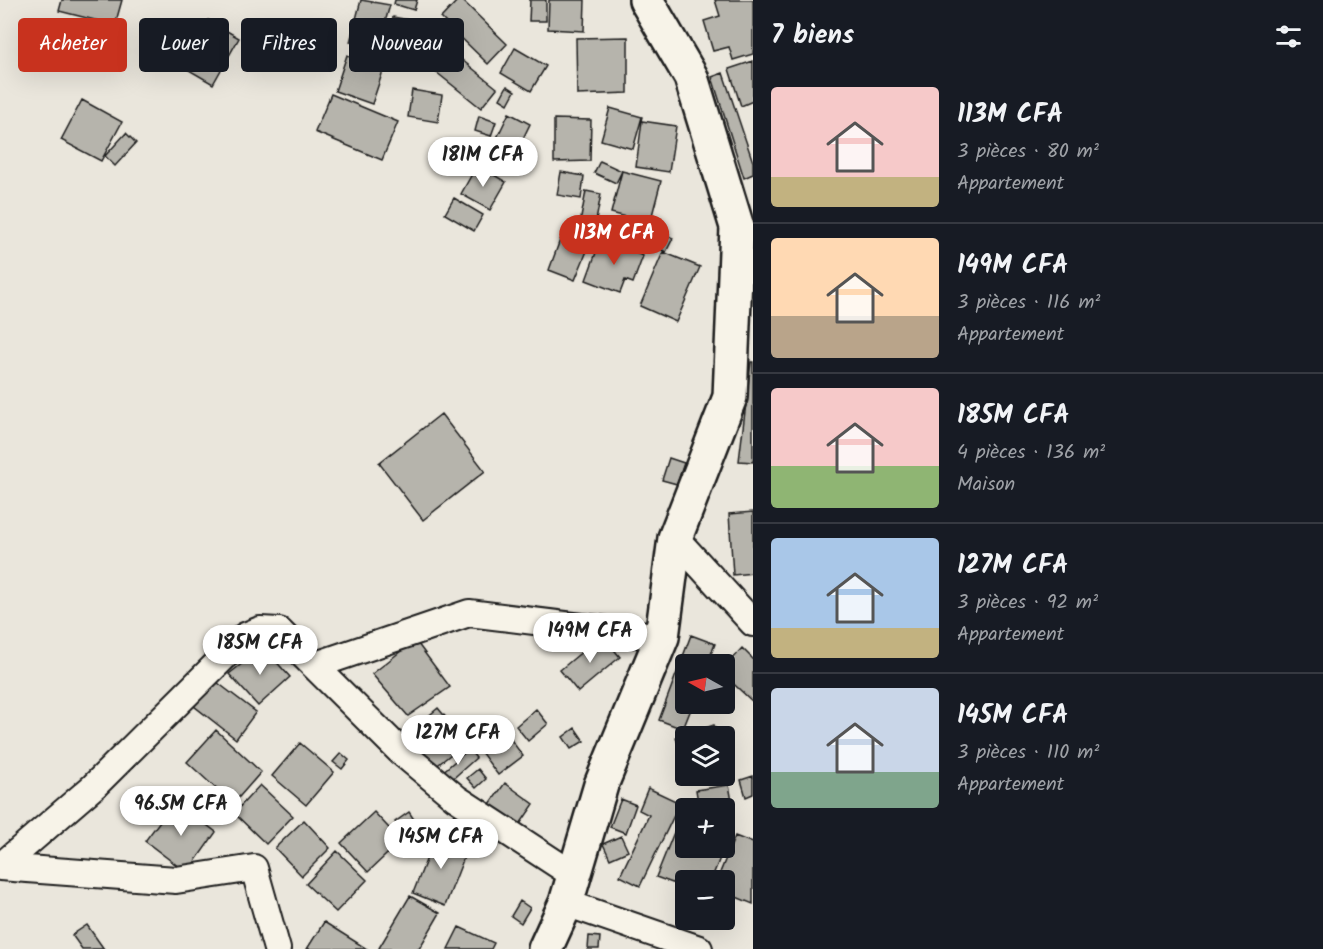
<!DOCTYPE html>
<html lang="fr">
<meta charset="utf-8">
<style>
body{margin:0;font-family:Kalam,sans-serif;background:#242831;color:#f1f3f6;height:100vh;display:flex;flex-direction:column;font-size:22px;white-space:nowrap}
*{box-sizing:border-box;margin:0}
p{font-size:20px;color:#9ea1a6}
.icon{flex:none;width:33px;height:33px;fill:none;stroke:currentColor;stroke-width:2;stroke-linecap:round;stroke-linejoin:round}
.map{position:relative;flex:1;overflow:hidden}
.panel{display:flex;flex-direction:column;background:#171b24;width:570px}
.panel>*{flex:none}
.guide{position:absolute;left:18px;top:18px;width:570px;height:54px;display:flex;gap:12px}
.needle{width:39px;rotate:278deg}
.controls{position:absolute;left:675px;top:654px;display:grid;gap:12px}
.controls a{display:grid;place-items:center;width:60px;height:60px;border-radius:6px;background:#171b24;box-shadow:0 6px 24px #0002;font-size:30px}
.price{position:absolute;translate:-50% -51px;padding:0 14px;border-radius:21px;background:#fff;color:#222;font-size:20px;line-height:39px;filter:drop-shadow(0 2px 3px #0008)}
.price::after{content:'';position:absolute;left:50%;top:36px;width:18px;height:14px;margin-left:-9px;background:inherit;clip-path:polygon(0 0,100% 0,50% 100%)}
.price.selected{background:#c8321e;color:#fff}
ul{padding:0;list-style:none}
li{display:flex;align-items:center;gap:18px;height:150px;padding:0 18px}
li+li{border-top:2px solid #363941}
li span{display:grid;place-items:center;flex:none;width:168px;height:120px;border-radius:6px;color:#555}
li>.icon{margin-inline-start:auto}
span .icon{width:72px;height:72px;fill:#fffc;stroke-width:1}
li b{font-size:26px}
h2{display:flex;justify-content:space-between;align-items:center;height:72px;padding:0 18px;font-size:26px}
.pill{padding:0 21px;border-radius:6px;background:#171b24;box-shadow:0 6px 24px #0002;font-size:21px;line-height:54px}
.pill.selected{background:#c8321e;color:#fff}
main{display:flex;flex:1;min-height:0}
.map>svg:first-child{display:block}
.building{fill:#b6b4ac;stroke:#1c1c1c;stroke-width:1.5}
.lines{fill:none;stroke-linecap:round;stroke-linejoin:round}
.street-casing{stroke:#1c1c1c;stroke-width:30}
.secondary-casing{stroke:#1c1c1c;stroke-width:38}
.street{stroke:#f7f3e8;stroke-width:26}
.secondary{stroke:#f7f3e8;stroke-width:33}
</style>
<main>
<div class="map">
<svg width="753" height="949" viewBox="0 0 753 949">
<rect width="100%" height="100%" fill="#eae6dc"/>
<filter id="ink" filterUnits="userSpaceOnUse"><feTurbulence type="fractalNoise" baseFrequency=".0167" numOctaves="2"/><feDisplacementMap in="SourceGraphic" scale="12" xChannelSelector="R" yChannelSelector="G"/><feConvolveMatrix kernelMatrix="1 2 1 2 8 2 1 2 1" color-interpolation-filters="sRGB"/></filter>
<g filter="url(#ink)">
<path class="building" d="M 62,0 L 122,0 L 115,25 L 59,11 Z
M 361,0 L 390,5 L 377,50 L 350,42 Z
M 395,0 L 417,0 L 414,10 L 394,4 Z
M 458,0 L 462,0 L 507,44 L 488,64 L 441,18 Z
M 530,0 L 546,0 L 546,21 L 529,21 Z
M 549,0 L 585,0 L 584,31 L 548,29 Z
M 715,0 L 753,0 L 753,54 L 733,60 L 729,47 L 713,51 L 704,21 L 720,16 Z
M 393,17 L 415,21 L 408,58 L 385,53 Z
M 208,20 L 239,38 L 213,84 L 182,66 Z
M 628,37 L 628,93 L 577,95 L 576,38 Z
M 447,48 L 497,88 L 481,108 L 431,68 Z
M 515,48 L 546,66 L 531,91 L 501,73 Z
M 347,55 L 384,68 L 372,104 L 335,91 Z
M 753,61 L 753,101 L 741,106 L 729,69 Z
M 723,73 L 753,162 L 753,174 L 744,178 L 712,77 Z
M 507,86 L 515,91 L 508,104 L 500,99 Z
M 412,90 L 442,95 L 438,122 L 408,117 Z
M 331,94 L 398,122 L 382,160 L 315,132 Z
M 82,100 L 122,122 L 101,161 L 61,140 Z
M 610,108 L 642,117 L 633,149 L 601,140 Z
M 509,113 L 530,124 L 516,153 L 495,142 Z
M 479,116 L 496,122 L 491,136 L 475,131 Z
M 554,119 L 591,120 L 590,161 L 554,162 Z
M 642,121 L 676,126 L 669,172 L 636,167 Z
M 126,133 L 136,143 L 115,166 L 105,156 Z
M 486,147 L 522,162 L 516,175 L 481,160 Z
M 600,161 L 622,171 L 616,183 L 594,173 Z
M 477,165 L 506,182 L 490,210 L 461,194 Z
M 622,171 L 661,181 L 650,223 L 611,213 Z
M 561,172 L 584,176 L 581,199 L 557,195 Z
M 586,191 L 601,194 L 592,242 L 577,239 Z
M 454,198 L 483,215 L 474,231 L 445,214 Z
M 630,218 L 673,238 L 666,252 L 624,232 Z
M 601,239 L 643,256 L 633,283 L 625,280 L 620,293 L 586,280 Z
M 560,240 L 587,251 L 575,280 L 549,270 Z
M 663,252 L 700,267 L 676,322 L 640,306 Z
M 751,362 L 753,362 L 753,462 L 739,461 Z
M 441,414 L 485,471 L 423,520 L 379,463 Z
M 669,458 L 684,463 L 677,484 L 662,480 Z
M 753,512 L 753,573 L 733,575 L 729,514 Z
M 602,635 L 620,657 L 578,692 L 560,670 Z
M 691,635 L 715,644 L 707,664 L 686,664 L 686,704 L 693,704 L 683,729 L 659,720 Z
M 415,640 L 450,687 L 408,716 L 372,674 Z
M 263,647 L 290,677 L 258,706 L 229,674 Z
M 742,648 L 753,659 L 753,702 L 724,675 L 724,667 Z
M 214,680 L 256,712 L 236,739 L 194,706 Z
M 438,708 L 466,742 L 434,768 L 407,734 Z
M 536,709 L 548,724 L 528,741 L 516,726 Z
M 714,725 L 718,736 L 686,736 L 686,767 L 676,738 Z
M 575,728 L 584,741 L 571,749 L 563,737 Z
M 216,730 L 261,772 L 233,804 L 187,762 Z
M 506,733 L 523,756 L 498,775 L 481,752 Z
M 300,743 L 334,772 L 306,805 L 272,776 Z
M 469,749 L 476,758 L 448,783 L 440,774 Z
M 341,753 L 349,760 L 342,769 L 333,762 Z
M 478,769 L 486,779 L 476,788 L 467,778 Z
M 753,776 L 753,794 L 746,797 L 741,780 Z
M 505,783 L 534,804 L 516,830 L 487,808 Z
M 260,785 L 293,816 L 266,844 L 234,813 Z
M 729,785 L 733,807 L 699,808 L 696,790 Z
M 648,788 L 680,803 L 640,886 L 620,876 L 649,815 L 639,810 Z
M 621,799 L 636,805 L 626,833 L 610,827 Z
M 175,801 L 216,832 L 187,873 L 145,841 Z
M 374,812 L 401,841 L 368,872 L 341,843 Z
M 409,812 L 419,827 L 406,837 L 395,822 Z
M 454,814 L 487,833 L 479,848 L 445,829 Z
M 304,820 L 330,848 L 302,876 L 275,848 Z
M 679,820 L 686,822 L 686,848 L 724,848 L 711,880 L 686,880 L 686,888 L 656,877 Z
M 436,835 L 468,847 L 445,906 L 413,893 Z
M 621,836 L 628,851 L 610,859 L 603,844 Z
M 735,836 L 753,843 L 753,904 L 724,892 L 724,880 L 717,880 Z
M 337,851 L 367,880 L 336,912 L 306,884 Z
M 410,896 L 440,913 L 419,949 L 381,949 L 379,948 Z
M 520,901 L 530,908 L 521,923 L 511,916 Z
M 324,922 L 367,949 L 307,949 Z
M 87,925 L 104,949 L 82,949 L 72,935 Z
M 459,927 L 494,943 L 491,949 L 448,949 Z
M 589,936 L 600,937 L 599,949 L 588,949 Z"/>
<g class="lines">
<defs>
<path id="street" d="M 675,538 L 753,623
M 316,665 L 469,613 L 662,637
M 0,867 L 94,786 L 245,636 L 260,630 L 279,631 L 401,752 L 456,798 L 572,874
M 0,867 L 176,880 L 254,868 L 277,949
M 566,903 L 699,949"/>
<path id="secondary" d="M 545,949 L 566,903 L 601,785 L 662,637 L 675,538 L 730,397 L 737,227 L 691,77 L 646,0"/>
</defs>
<use href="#street" class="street-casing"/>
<use href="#secondary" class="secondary-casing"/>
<use href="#street" class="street"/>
<use href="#secondary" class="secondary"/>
</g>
</g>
</svg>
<div class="controls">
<a><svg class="needle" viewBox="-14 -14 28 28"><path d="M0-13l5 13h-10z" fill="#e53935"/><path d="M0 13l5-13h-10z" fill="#9ea1a6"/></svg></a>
<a><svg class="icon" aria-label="layers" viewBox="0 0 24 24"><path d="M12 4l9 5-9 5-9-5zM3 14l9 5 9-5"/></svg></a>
<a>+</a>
<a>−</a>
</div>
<b class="price" style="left:483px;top:188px">181M CFA</b>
<b class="price selected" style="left:614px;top:266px">113M CFA</b>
<b class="price" style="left:590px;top:664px">149M CFA</b>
<b class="price" style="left:260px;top:676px">185M CFA</b>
<b class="price" style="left:458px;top:766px">127M CFA</b>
<b class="price" style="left:181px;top:837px">96.5M CFA</b>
<b class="price" style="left:441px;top:870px">145M CFA</b>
<div class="guide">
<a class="pill selected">Acheter</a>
<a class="pill">Louer</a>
<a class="pill">Filtres</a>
<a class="pill">Nouveau</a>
</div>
</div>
<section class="panel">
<h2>7 biens<svg class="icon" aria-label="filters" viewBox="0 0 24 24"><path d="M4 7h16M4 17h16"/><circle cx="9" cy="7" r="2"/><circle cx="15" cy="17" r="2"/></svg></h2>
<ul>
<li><span style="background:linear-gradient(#f6c9c9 75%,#c2b280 0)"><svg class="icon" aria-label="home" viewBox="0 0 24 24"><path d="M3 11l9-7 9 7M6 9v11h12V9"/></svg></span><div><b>113M CFA</b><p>3 pièces · 80 m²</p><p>Appartement</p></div></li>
<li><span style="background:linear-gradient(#ffd9b3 65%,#b9a48a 0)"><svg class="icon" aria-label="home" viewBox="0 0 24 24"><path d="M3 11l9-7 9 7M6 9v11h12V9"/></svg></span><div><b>149M CFA</b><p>3 pièces · 116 m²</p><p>Appartement</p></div></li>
<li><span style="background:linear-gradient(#f6c9c9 65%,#8fb573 0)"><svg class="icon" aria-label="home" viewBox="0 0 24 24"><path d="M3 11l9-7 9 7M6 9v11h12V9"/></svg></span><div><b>185M CFA</b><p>4 pièces · 136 m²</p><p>Maison</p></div></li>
<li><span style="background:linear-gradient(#a9c7e8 75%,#c2b280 0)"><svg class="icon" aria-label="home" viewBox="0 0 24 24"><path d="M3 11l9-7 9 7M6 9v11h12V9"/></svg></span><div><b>127M CFA</b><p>3 pièces · 92 m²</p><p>Appartement</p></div></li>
<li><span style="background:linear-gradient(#c9d6e8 70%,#7fa58c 0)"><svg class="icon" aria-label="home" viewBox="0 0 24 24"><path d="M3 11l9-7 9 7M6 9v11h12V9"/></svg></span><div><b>145M CFA</b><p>3 pièces · 110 m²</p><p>Appartement</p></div></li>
</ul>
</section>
</main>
